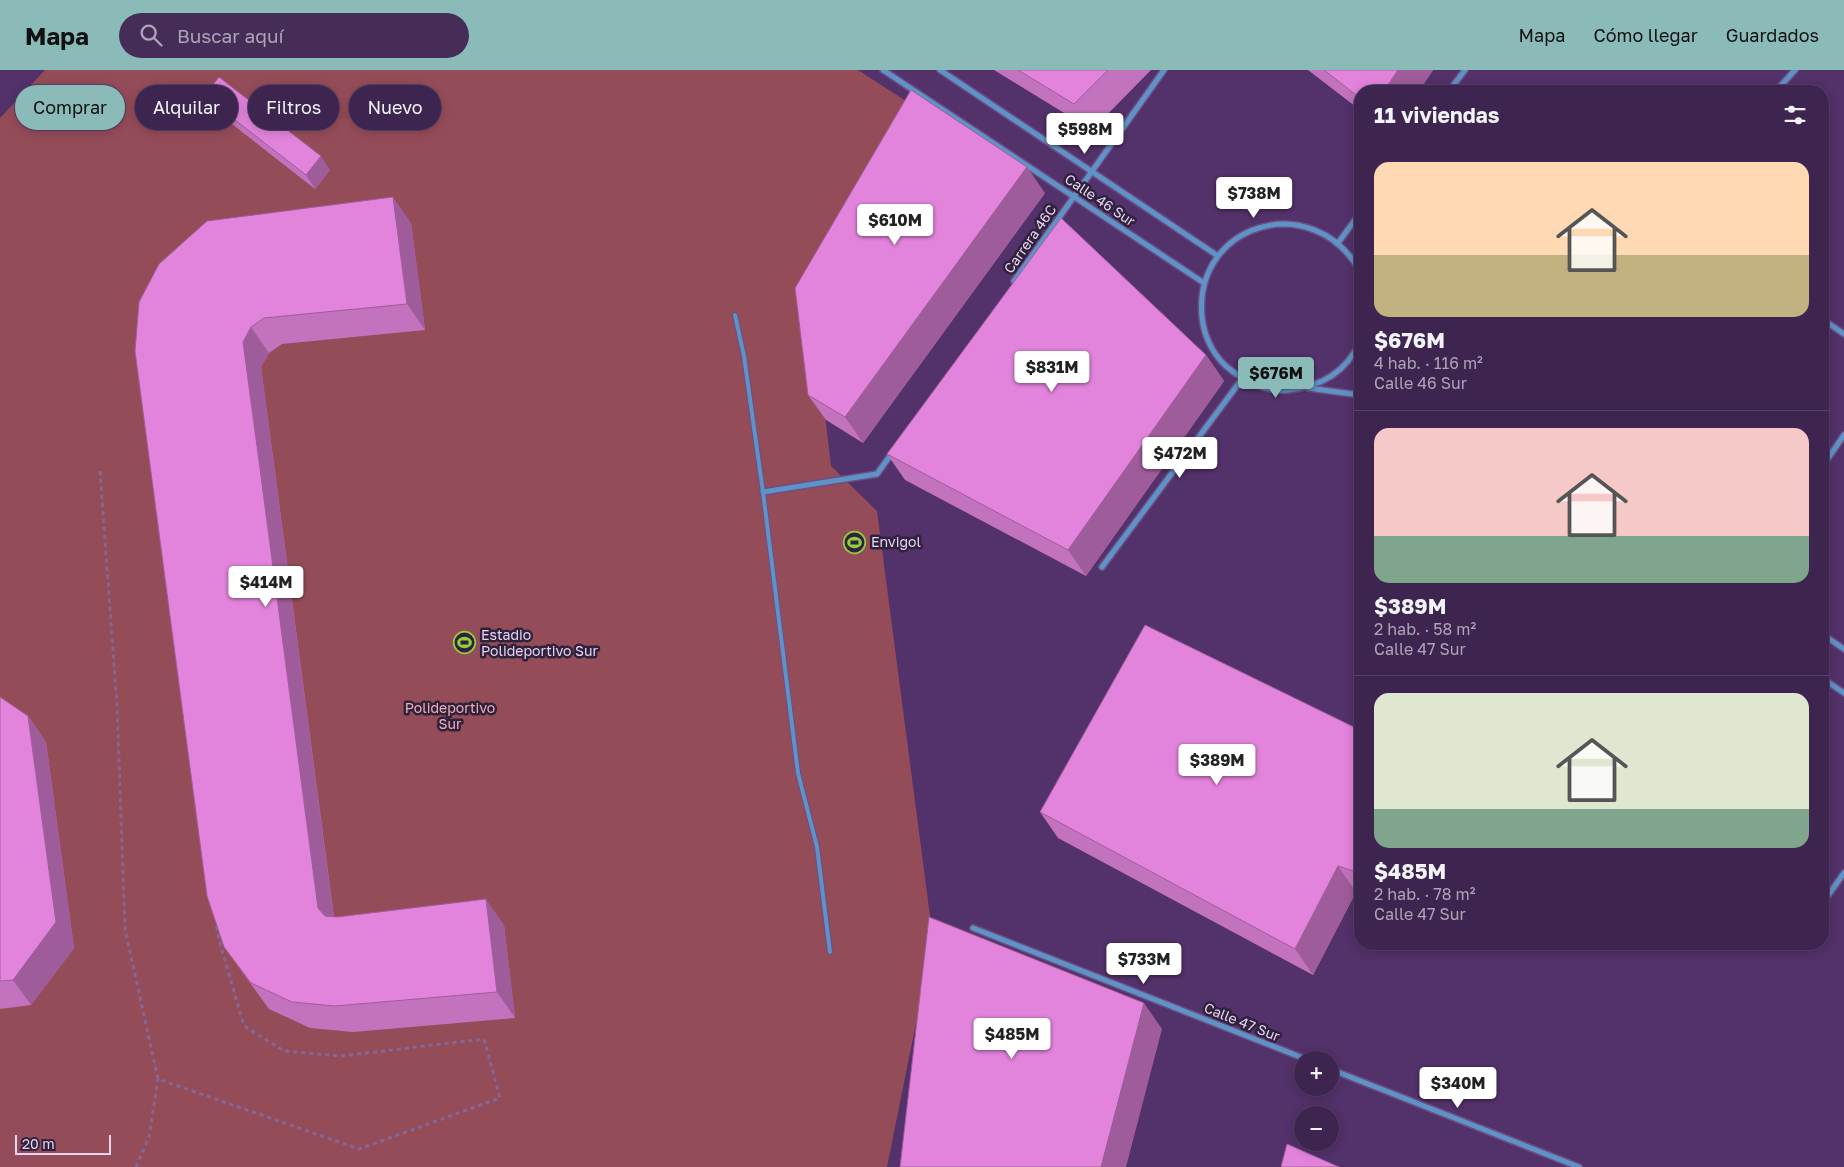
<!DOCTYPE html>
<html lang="es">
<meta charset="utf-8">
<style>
body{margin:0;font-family:"Golos Text",sans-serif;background:#452d57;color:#f1f3f6;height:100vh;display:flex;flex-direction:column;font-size:19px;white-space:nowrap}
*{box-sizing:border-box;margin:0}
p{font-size:16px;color:#ada5b7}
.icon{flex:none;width:28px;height:28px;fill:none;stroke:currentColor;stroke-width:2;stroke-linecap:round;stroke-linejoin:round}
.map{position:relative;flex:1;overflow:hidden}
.panel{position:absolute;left:1354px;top:15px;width:475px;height:865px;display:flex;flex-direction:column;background:#3e2550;border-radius:20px;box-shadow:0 2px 12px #0003,0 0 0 1px #574267}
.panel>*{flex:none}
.hud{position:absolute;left:15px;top:15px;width:475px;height:45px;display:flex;gap:10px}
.fabs{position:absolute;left:1294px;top:981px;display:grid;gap:10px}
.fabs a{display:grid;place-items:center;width:45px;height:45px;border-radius:50%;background:#3e2550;box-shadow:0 2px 12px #0003,0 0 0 1px #574267;font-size:25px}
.scale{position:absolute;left:15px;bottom:12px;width:96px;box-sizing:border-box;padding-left:5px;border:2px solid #e6d3f5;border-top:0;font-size:14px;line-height:18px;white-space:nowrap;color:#e6d3f5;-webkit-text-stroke:4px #31223c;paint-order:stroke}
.price{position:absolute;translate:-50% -42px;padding:0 11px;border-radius:5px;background:#fff;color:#222;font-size:16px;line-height:32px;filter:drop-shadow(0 1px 2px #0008)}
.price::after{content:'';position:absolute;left:50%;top:30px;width:15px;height:11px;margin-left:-8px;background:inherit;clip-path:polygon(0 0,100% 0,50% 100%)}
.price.on{background:#8bbbb9;color:#111}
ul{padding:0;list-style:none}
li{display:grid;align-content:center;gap:10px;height:265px;padding:0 20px}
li+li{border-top:1px solid #574267}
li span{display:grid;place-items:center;height:155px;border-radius:15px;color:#555}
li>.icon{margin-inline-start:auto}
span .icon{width:90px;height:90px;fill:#fffc;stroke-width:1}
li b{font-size:21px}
h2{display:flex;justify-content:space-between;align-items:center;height:60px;padding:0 20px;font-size:21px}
.chip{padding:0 18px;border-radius:22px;background:#3e2550;box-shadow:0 2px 12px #0003,0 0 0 1px #574267;font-size:18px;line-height:45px}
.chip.on{background:#8bbbb9;color:#111}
header{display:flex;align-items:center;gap:30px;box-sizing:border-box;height:70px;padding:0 25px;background:#8bbbb9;color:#111}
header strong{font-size:24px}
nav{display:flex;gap:28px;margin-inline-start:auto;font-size:18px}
.search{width:350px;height:45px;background:#452d57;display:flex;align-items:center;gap:12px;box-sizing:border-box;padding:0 18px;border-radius:28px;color:#ada5b7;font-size:19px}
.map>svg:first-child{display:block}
.green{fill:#954c59}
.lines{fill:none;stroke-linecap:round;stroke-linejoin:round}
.lane-casing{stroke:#6d4e83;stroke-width:6}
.street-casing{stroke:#6d4e83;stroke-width:8}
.path{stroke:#846799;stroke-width:3;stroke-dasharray:4 4;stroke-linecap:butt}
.lane{stroke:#5e93c8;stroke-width:4}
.street{stroke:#5e93c8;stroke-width:5}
.wall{fill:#c372bd}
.shaded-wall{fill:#9f5c9a}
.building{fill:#e384dc;stroke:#9f5c9a}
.labels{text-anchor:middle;stroke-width:5;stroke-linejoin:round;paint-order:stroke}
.street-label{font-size:14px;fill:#e6d3f5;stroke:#31223c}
.poi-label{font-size:14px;fill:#e6d3f5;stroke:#31223c;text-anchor:start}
.park-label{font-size:14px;fill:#f0b0b9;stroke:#31223c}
</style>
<header>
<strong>Mapa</strong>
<div class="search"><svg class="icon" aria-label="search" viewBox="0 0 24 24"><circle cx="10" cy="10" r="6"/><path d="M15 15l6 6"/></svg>Buscar aquí</div>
<nav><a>Mapa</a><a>Cómo llegar</a><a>Guardados</a></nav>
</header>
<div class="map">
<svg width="1844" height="1097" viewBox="0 0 1844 1097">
<rect width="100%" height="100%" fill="#53316a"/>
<path class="green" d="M 45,0 L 858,0 L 929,46 L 813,244 L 831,396 L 877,441 L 933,869 L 887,1097 L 0,1097 L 0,48 Z"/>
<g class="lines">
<defs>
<path id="lane" d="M 735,245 L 744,286 L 763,422 L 798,703 L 817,777 L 830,882"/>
<path id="street" d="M 883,0 L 1204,213
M 940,0 L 1218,186
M 1449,21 L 1465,0
M 1776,21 L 1795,0
M 1338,173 L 1360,143
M 1360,201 C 1313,118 1193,153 1202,247 C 1204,268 1215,289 1232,301 C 1248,313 1268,322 1288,320 C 1320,317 1346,302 1360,272
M 1014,211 L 1164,0
M 1822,249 L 1844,264
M 1308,318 L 1360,325
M 1822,397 L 1844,365
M 763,422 L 877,404 L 892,383
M 1102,497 L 1242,309
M 1822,564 L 1844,579
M 1822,608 L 1844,623
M 1822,834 L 1844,803
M 973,858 L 1308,990
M 1330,999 L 1579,1097"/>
</defs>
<use href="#lane" class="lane-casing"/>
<use href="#street" class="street-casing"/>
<path class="path" d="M 100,401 L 117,636 L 125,859 L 158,1009 L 359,1079 L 500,1028 L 484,969 L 341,986 L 284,981 L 244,956 L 219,870 L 216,853
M 136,1097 L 149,1067 L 158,1009"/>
<use href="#lane" class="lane"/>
<use href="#street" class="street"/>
</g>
<path class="wall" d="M 994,0 L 1151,0 L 1092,60 Z
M 1308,0 L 1433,0 L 1419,21 L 1360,21 L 1360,40 Z
M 204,26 L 330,100 L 315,119 L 214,40 Z
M 1045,123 L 863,373 L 826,350 L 808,325 Z
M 411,153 L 425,260 L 282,274 L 269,283 L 261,297 L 277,417 L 334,847 L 504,855 L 515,948 L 353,962 L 310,958 L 269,939 L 224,877 L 135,281 Z
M 1206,285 L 1224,311 L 1086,506 L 905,410 L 887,384 Z
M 0,627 L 28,646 L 46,672 L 74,878 L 31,935 L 0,939 Z
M 1360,660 L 1360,823 L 1356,822 L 1313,905 L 1058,768 L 1040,742 Z"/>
<path class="shaded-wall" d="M 1398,0 L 1433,0 L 1419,21 L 1384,21 Z
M 321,86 L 330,100 L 315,119 L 306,105 Z
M 1027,97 L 1045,123 L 863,373 L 845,347 Z
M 393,127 L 411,153 L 425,260 L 407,234 Z
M 251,257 L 269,283 L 261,297 L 336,864 L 318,838 L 243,272 Z
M 1206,285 L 1224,311 L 1086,506 L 1068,480 Z
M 28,646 L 46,672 L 74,878 L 31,935 L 13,910 Z
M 1338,796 L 1356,822 L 1313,905 L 1295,879 Z
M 486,829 L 504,855 L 515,948 L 497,922 Z
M 1144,933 L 1162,959 L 1126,1097 L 1101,1097 Z"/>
<path class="building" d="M 1018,0 L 1108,0 L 1074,34 Z
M 1324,0 L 1398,0 L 1384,21 L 1360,21 L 1360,28 Z
M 219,7 L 321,86 L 306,105 L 204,26 Z
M 911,20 L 1027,97 L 845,347 L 808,325 L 795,218 Z
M 393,127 L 407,234 L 264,248 L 251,257 L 243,272 L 259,391 L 318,838 L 325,846 L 337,847 L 486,829 L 497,922 L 335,936 L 292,932 L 251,913 L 224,877 L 207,826 L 135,281 L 139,232 L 159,194 L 207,151 Z
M 1061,148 L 1206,285 L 1068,480 L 887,384 Z
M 1145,555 L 1360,660 L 1360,803 L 1338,796 L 1295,879 L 1040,742 Z
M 1360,601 L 1360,609 L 1356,606 Z
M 0,627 L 28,646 L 56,852 L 13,910 L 0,911 Z
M 929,847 L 1144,933 L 1101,1097 L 900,1097 Z
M 1287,1074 L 1339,1097 L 1281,1097 Z"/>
<defs>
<symbol id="stadium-ring" viewBox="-11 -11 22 22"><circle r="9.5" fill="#31223c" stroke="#91cd40" stroke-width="1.5"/><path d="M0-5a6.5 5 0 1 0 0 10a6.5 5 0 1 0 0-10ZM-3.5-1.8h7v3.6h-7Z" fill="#91cd40"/></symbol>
</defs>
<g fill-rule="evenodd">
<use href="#stadium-ring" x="842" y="460" width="25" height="25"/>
<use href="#stadium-ring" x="452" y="560" width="25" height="25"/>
</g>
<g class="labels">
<g class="street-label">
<text transform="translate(1100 130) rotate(34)" y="5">Calle 46 Sur</text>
<text transform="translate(1030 169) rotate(-55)" y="5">Carrera 46C</text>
<text transform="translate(1242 952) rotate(22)" y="5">Calle 47 Sur</text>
</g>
<g class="poi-label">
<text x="871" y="477">Envigol</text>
<text x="481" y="570">Estadio<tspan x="481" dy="16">Polideportivo Sur</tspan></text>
</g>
<g class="park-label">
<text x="450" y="643">Polideportivo<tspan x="450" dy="16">Sur</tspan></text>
</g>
</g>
</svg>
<div class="fabs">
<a>+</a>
<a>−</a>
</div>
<div class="scale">20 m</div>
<b class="price" style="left:1085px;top:85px">$598M</b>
<b class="price" style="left:1254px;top:149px">$738M</b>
<b class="price" style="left:895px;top:176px">$610M</b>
<b class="price" style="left:1052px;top:323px">$831M</b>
<b class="price on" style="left:1276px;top:329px">$676M</b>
<b class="price" style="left:1180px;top:409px">$472M</b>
<b class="price" style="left:266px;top:538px">$414M</b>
<b class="price" style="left:1217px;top:716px">$389M</b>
<b class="price" style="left:1144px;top:915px">$733M</b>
<b class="price" style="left:1012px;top:990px">$485M</b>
<b class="price" style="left:1458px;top:1039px">$340M</b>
<div class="hud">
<a class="chip on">Comprar</a>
<a class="chip">Alquilar</a>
<a class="chip">Filtros</a>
<a class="chip">Nuevo</a>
</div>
<section class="panel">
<h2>11 viviendas<svg class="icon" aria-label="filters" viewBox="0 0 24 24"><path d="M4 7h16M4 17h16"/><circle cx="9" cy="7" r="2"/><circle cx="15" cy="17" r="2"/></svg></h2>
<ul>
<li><span style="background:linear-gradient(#ffd9b3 60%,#c2b280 0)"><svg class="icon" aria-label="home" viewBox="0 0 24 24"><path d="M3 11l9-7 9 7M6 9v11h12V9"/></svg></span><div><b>$676M</b><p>4 hab. · 116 m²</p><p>Calle 46 Sur</p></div></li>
<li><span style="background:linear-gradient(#f6c9c9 70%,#7fa58c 0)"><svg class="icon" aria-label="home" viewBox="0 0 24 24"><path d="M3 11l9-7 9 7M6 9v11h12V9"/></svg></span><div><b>$389M</b><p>2 hab. · 58 m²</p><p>Calle 47 Sur</p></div></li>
<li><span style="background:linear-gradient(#dfe7d0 75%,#7fa58c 0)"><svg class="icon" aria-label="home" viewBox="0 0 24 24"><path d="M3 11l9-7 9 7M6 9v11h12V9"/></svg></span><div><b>$485M</b><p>2 hab. · 78 m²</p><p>Calle 47 Sur</p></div></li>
</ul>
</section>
</div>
